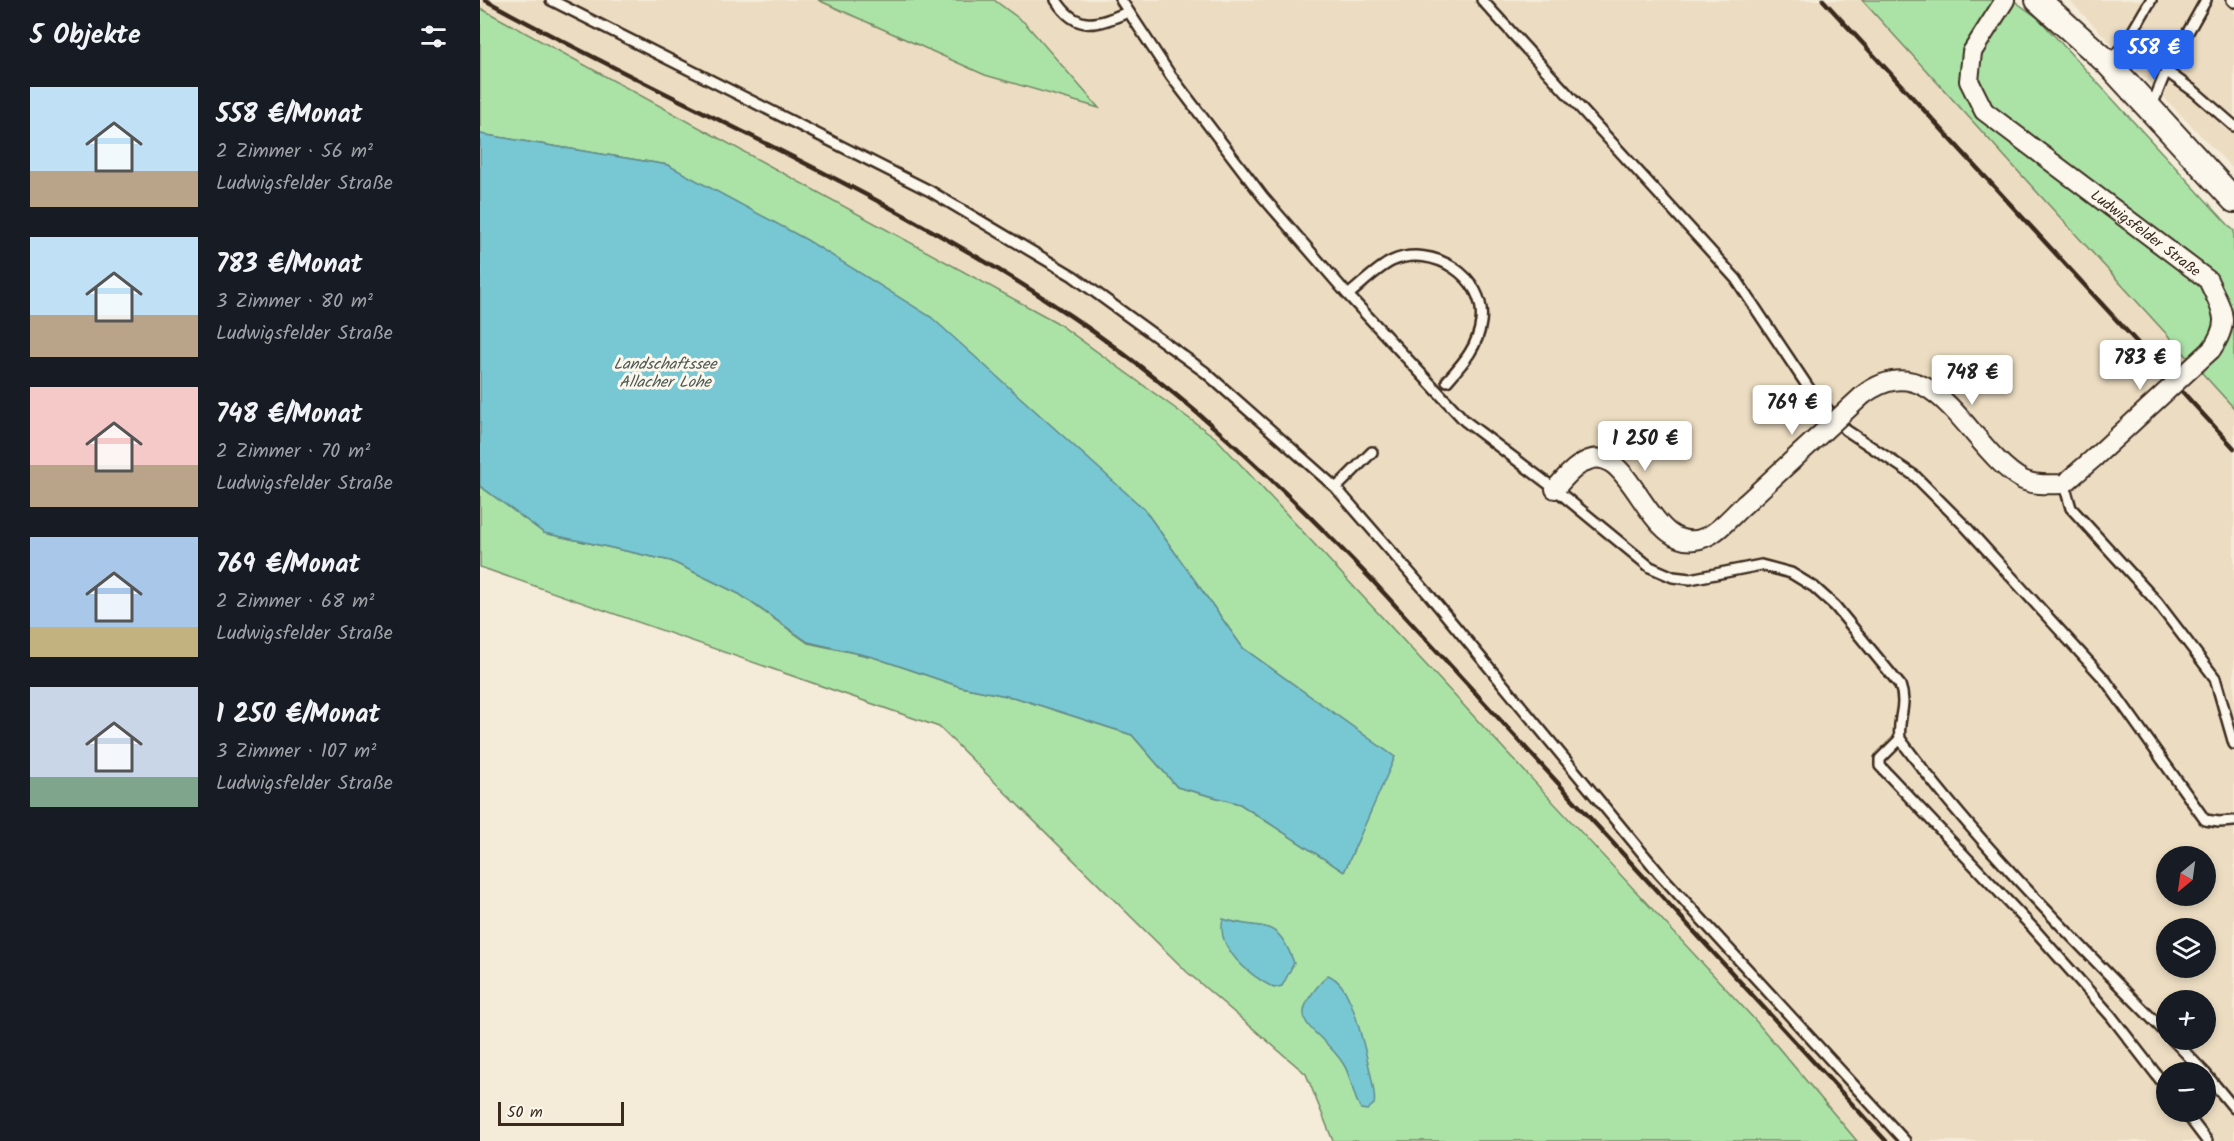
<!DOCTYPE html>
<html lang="de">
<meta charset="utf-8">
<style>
body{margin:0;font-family:Kalam,sans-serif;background:#20242c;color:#f1f3f6;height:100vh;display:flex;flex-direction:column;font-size:22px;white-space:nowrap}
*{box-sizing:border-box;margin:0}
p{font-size:20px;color:#9ea1a6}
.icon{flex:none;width:33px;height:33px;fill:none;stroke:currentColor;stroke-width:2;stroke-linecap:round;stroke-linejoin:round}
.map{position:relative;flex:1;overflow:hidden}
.side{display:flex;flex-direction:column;background:#171b24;width:480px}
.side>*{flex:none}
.needle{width:39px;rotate:209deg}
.fabs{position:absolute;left:1676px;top:846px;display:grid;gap:12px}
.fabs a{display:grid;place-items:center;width:60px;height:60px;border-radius:50%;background:#171b24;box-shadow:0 3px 9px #0003;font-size:30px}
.scale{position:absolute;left:18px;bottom:15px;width:126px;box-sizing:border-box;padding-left:6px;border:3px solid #3b2a1e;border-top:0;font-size:16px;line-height:21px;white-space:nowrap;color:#3b2a1e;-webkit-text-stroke:4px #fbf7ec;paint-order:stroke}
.price{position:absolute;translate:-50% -51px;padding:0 14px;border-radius:6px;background:#fff;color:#222;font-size:20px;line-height:39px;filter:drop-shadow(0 2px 3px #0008)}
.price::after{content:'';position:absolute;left:50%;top:36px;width:18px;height:14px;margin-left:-9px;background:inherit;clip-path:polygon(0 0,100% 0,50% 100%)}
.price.current{background:#2563eb;color:#fff}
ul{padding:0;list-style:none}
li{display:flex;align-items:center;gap:18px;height:150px;padding:0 30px}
li span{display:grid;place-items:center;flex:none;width:168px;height:120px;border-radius:0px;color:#555}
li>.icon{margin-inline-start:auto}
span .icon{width:72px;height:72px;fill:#fffc;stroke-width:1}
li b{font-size:26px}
h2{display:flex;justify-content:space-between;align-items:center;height:72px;padding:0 30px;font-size:26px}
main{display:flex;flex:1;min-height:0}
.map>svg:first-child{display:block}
.built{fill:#ecddc2;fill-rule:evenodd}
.green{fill:#abe3a7;stroke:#738662;stroke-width:1.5}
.water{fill:#78c8d3;stroke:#60898b;stroke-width:1.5}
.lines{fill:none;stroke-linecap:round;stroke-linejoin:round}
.service-casing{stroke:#3b2a1e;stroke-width:14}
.minor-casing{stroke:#3b2a1e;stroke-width:22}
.tertiary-casing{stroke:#3b2a1e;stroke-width:28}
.service{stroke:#fbf7ec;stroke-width:9}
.minor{stroke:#fbf7ec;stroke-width:18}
.tertiary{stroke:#fbf7ec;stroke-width:24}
.rail{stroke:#3b2a1e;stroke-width:4.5}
.minor-bridge-casing{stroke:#3b2a1e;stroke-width:22;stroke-linecap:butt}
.minor-bridge{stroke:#fbf7ec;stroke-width:18}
.labels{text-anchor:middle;stroke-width:6;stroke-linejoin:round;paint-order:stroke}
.street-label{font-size:15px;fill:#3b2a1e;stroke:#fbf7ec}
.water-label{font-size:16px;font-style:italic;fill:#4d5954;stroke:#fbf7ec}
</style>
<main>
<section class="side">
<h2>5 Objekte<svg class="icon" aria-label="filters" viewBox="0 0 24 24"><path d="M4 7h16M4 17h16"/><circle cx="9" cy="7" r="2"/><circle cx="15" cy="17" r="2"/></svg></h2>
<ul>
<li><span style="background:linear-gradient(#bfe0f5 70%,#b9a48a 0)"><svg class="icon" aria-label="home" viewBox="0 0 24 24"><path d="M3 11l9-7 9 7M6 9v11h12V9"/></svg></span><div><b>558 €/Monat</b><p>2 Zimmer · 56 m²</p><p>Ludwigsfelder Straße</p></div></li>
<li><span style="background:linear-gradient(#bfe0f5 65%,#b9a48a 0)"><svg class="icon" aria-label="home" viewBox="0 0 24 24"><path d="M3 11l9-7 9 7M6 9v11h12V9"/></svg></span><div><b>783 €/Monat</b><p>3 Zimmer · 80 m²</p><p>Ludwigsfelder Straße</p></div></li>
<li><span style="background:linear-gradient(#f6c9c9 65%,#b9a48a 0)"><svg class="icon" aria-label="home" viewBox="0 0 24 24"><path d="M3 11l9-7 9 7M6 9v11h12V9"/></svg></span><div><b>748 €/Monat</b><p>2 Zimmer · 70 m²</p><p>Ludwigsfelder Straße</p></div></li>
<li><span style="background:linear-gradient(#a9c7e8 75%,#c2b280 0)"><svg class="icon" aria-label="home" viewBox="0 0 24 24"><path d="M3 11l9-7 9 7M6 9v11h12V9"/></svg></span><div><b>769 €/Monat</b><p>2 Zimmer · 68 m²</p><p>Ludwigsfelder Straße</p></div></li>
<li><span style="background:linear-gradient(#c9d6e8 75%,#7fa58c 0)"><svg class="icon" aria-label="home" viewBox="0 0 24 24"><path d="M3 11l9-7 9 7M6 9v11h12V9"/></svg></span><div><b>1 250 €/Monat</b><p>3 Zimmer · 107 m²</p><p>Ludwigsfelder Straße</p></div></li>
</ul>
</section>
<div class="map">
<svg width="1754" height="1141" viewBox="0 0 1754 1141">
<rect width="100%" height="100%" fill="#f4ebd9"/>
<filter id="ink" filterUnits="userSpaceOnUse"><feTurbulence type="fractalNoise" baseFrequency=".0167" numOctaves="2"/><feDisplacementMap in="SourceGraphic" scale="12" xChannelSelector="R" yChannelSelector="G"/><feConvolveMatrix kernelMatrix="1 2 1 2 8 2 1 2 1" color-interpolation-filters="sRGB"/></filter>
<g filter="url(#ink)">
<path class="built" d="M 0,0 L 1412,0 L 1754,374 L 1754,1141 L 1377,1141 L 1275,1020 L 731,434 L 0,28 ZM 1686,856 L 1725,856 L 1725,896 L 1686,896 ZM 1686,928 L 1725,928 L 1725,968 L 1686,968 ZM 1686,1000 L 1725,1000 L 1725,1040 L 1686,1040 ZM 1686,1072 L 1725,1072 L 1725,1112 L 1686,1112 Z
M 1589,0 L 1754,0 L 1754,170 L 1666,79 Z"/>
<path class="green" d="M 338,0 L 514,0 L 545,23 L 619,108 L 505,75 Z
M 1382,0 L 1533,0 L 1558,18 L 1754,231 L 1754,408 Z
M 0,8 L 576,322 L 736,438 L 1275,1020 L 1377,1141 L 853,1141 L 826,1074 L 707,972 L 459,727 L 0,567 L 0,486 L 64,533 L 191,561 L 259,594 L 328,643 L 393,657 L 481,687 L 537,698 L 652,735 L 697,787 L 760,804 L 864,872 L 914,757 L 763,648 L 664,509 L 188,165 L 0,134 Z"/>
<path class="water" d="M 0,134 L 188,165 L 327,240 L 451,317 L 664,509 L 763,648 L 915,757 L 864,872 L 760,804 L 697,787 L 652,735 L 537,698 L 481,687 L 393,657 L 328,642 L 259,594 L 191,561 L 64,533 L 0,486 Z
M 743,919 C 784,932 796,914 814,963 L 802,986 L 794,988 C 771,976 735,949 743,919 Z
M 848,975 C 859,980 864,988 869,999 C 876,1012 898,1094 894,1104 L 887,1110 L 881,1109 C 872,1095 872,1078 864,1065 C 839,1024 797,1027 848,975 Z"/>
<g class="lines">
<defs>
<path id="service" d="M 71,0 L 450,191 L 593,276 L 725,372 L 856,488 L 950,596 L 1179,873 L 1425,1141
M 576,0 C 597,33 617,25 648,12
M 641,0 L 691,76 L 783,197 L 868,295 L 985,421 L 1075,489 L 1170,567 L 1193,577 L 1210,579 L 1281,565 L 1311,573 L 1334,587 L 1355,606 L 1420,685 C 1428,707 1417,717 1420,739 C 1499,846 1593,938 1686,1033
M 1002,0 L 1256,279 L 1330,390 L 1366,430 L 1435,476 L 1485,526 L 1626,681 L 1725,820 L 1739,822 L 1754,821
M 1752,0 L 1754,2
M 1627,62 L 1644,46 L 1671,0
M 1686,71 L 1715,92 L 1754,126
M 1672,106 L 1686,71 L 1726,0
M 868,295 C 881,285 897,268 912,261 C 952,243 1007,277 1001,322 C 998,347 983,363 967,381
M 1584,484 L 1591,508 L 1677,602 L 1735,678 L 1754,744
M 856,488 L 892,452
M 1420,739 L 1400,759 L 1400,766 L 1553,928 L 1631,1016 L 1686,1087
M 1693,1040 L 1724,1072
M 1725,1073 L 1754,1108
M 1705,1112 L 1727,1141"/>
<g id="minor">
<path id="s1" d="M 1525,0 L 1492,52 L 1489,81 L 1504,111 L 1728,280 C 1742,311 1752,320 1731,350"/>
<path d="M 1383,395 C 1455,341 1489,451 1543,480 C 1556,486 1571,484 1584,484 L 1614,458"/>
<path d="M 1075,489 C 1082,481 1089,472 1098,466 C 1153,425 1165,567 1228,536 C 1242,529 1254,513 1266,503"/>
</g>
<path id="tertiary" d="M 1558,0 L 1627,62 L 1754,200"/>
</defs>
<use href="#service" class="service-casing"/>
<use href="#minor" class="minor-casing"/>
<use href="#tertiary" class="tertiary-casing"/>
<use href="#service" class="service"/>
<use href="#minor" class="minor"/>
<use href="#tertiary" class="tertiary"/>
<path class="rail" d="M 5,0 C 192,103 392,185 571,303 C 690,380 793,477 891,579 L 1406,1141
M 1343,0 L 1754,448"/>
<defs>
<path id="minor-bridge" d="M 1614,458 L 1731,350
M 1266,503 L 1383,395"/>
</defs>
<use href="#minor-bridge" class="minor-bridge-casing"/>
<use href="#minor-bridge" class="minor-bridge"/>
</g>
</g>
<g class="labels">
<g class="street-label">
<text dy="5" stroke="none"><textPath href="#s1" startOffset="327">Ludwigsfelder Straße</textPath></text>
</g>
<g class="water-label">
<text x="185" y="369">Landschaftssee<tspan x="185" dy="18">Allacher Lohe</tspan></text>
</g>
</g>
</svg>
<div class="fabs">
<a><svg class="needle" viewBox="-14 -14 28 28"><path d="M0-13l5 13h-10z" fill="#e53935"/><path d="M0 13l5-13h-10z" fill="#9ea1a6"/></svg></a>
<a><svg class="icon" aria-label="layers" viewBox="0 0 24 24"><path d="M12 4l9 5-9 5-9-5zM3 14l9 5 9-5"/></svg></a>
<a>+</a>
<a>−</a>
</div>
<div class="scale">50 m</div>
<b class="price current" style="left:1674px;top:81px">558 €</b>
<b class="price" style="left:1660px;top:391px">783 €</b>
<b class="price" style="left:1492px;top:406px">748 €</b>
<b class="price" style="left:1312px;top:436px">769 €</b>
<b class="price" style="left:1165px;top:472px">1 250 €</b>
</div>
</main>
